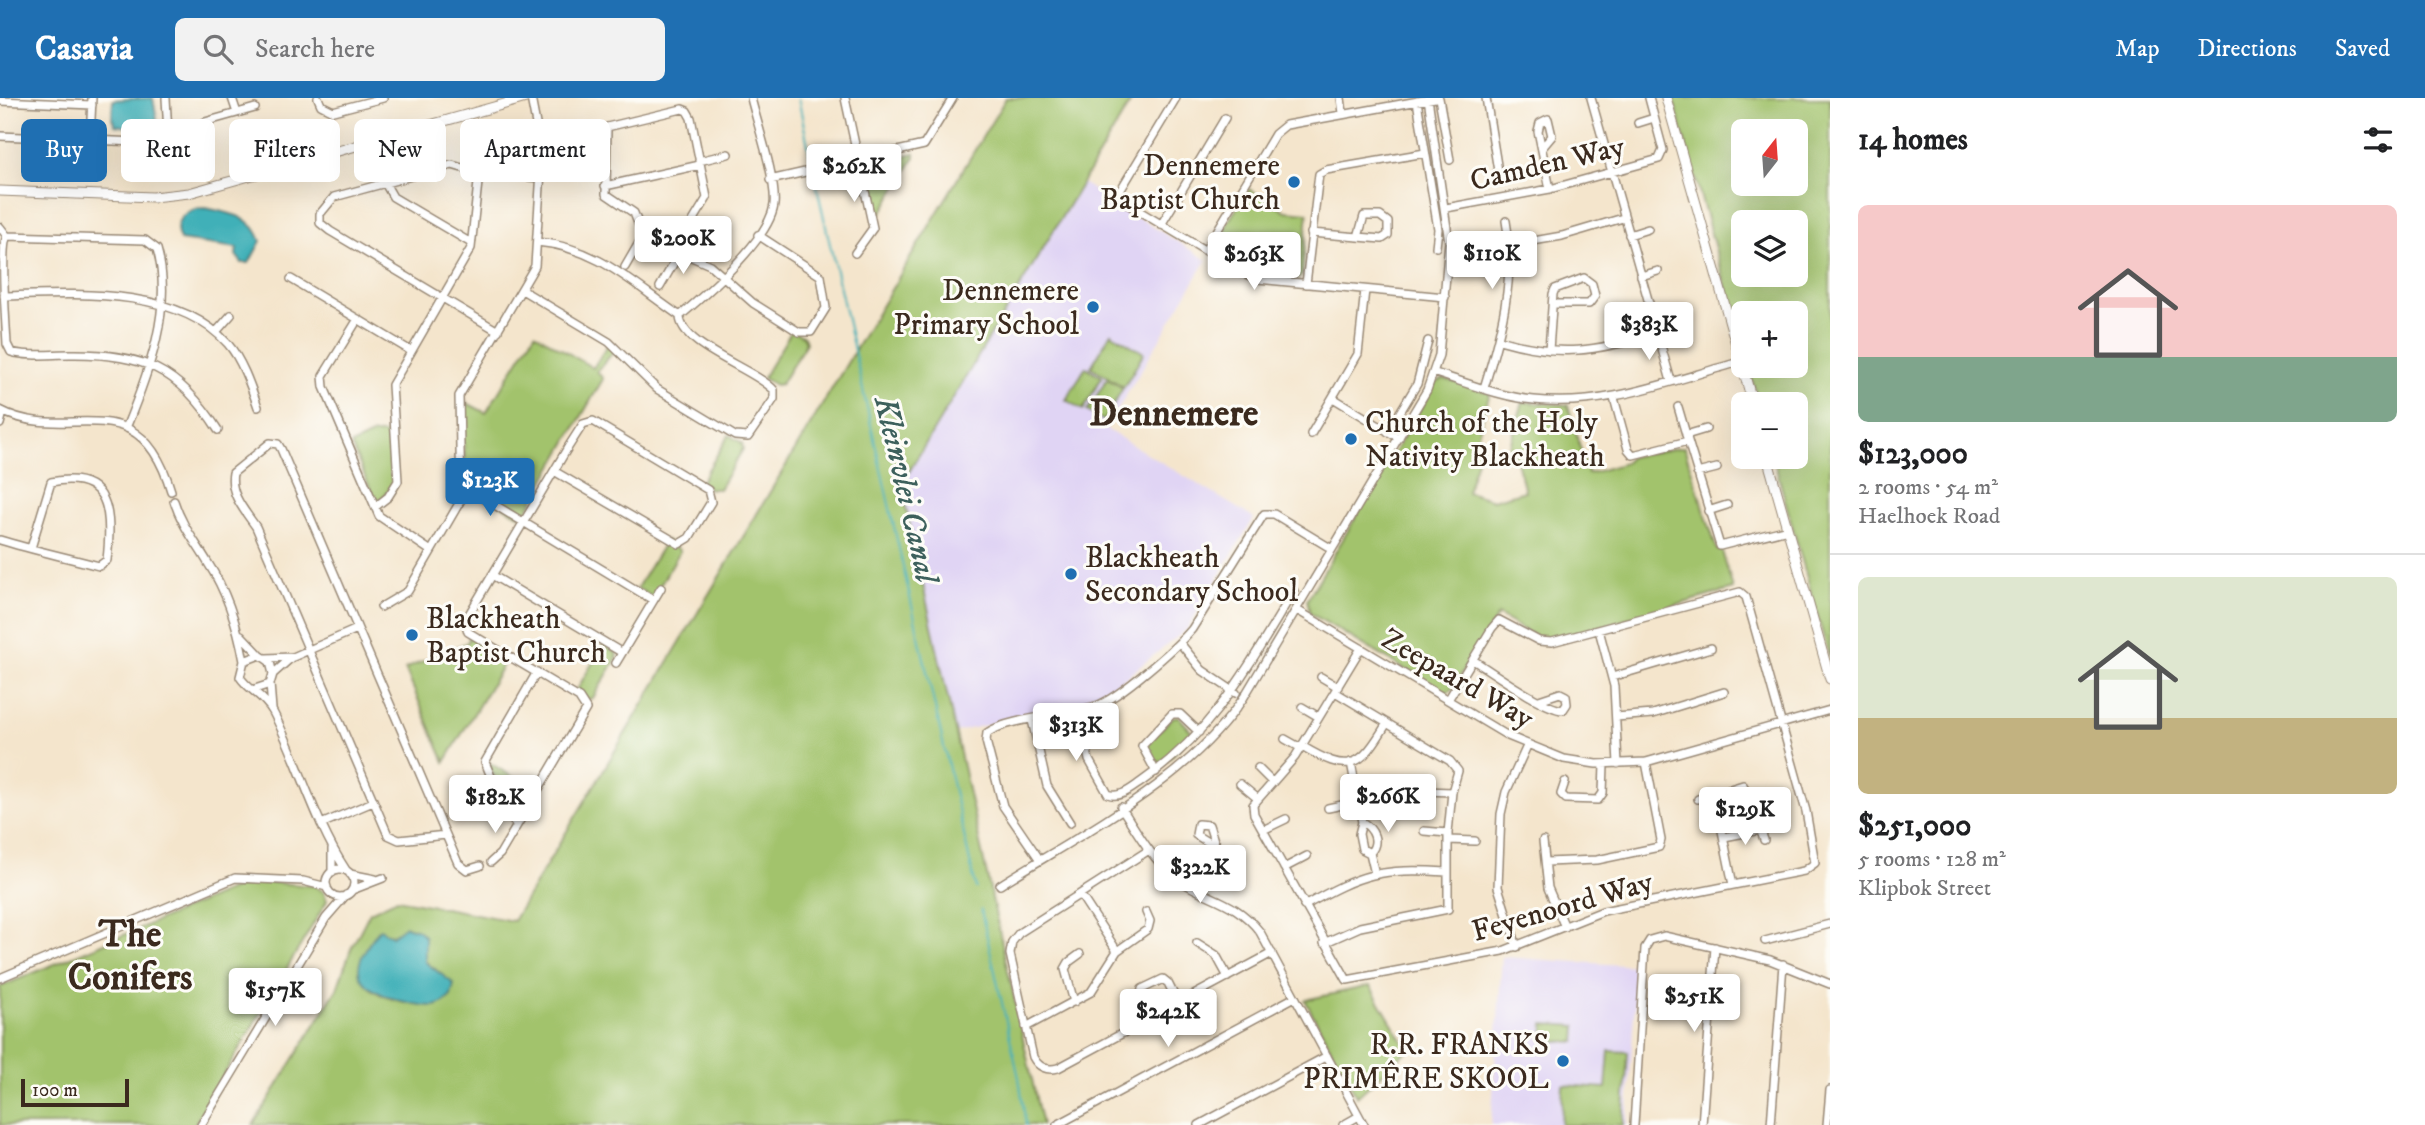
<!DOCTYPE html>
<meta charset="utf-8">
<style>
body{margin:0;font-family:"IM FELL DW Pica",serif;background:#f2f2f2;color:#202124;height:100vh;display:flex;flex-direction:column;font-size:26px;white-space:nowrap}
*{box-sizing:border-box;margin:0}
p{font-size:23px;color:#757577}
.icon{flex:none;width:38px;height:38px;fill:none;stroke:currentColor;stroke-width:2;stroke-linecap:round;stroke-linejoin:round}
.map{position:relative;flex:1;overflow:hidden}
.side{display:flex;flex-direction:column;background:#fff;width:595px}
.side>*{flex:none}
.hud{position:absolute;left:21px;top:21px;width:665px;height:63px;display:flex;gap:14px}
.needle{width:46px;rotate:17deg}
.controls{position:absolute;left:1731px;top:21px;display:grid;gap:14px}
.controls a{display:grid;place-items:center;width:77px;height:77px;border-radius:10px;background:#fff;box-shadow:0 7px 28px #0002;font-size:35px}
.scale{position:absolute;left:21px;bottom:18px;width:108px;box-sizing:border-box;padding-left:7px;border:4px solid #3b2a1e;border-top:0;font-size:19px;line-height:24px;white-space:nowrap;color:#3b2a1e;-webkit-text-stroke:5px #fdfcf7;paint-order:stroke}
.price{position:absolute;translate:-50% -60px;padding:0 16px;border-radius:7px;background:#fff;color:#222;font-size:23px;line-height:46px;filter:drop-shadow(0 2px 4px #0008)}
.price::after{content:'';position:absolute;left:50%;top:42px;width:21px;height:16px;margin-left:-10px;background:inherit;clip-path:polygon(0 0,100% 0,50% 100%)}
.price.selected{background:#1f6fb2;color:#fff}
ul{padding:0;list-style:none}
li{display:grid;align-content:center;gap:14px;height:371px;padding:0 28px}
li+li{border-top:2px solid #e0e0e0}
li span{display:grid;place-items:center;height:217px;border-radius:10px;color:#555}
li>.icon{margin-inline-start:auto}
span .icon{width:126px;height:126px;fill:#fffc;stroke-width:1}
li b{font-size:30px}
h2{display:flex;justify-content:space-between;align-items:center;height:84px;padding:0 28px;font-size:30px}
.tag{padding:0 24px;border-radius:10px;background:#fff;box-shadow:0 7px 28px #0002;font-size:24px;line-height:63px}
.tag.selected{background:#1f6fb2;color:#fff}
header{display:flex;align-items:center;gap:42px;box-sizing:border-box;height:98px;padding:0 35px;background:#1f6fb2;color:#fff}
header strong{font-size:33px}
nav{display:flex;gap:38px;margin-inline-start:auto;font-size:24px}
.search{width:490px;height:63px;background:#f2f2f2;display:flex;align-items:center;gap:18px;box-sizing:border-box;padding:0 24px;border-radius:10px;color:#757577;font-size:26px}
main{display:flex;flex:1;min-height:0}
.map>svg:first-child{display:block}
.built{fill:#e0d4f4}
.green{fill:#a2c36c;stroke:#6e7645;stroke-width:2;fill-rule:evenodd}
.water{fill:#3fb0b8;stroke:#3d6d6b;stroke-width:2}
.lines{fill:none;stroke-linecap:round;stroke-linejoin:round}
.stream{stroke:#3fb0b8;stroke-width:2}
.minor-casing{stroke:#988875;stroke-width:10}
.tertiary-casing{stroke:#988875;stroke-width:11}
.minor{stroke:#fff;stroke-width:7}
.tertiary{stroke:#fff;stroke-width:9}
.poi-dot{fill:#1f6fb2;stroke:#fdfcf7;stroke-width:2.5}
.labels{text-anchor:middle;stroke-width:6;stroke-linejoin:round;paint-order:stroke}
.street-label{font-size:30px;fill:#3b2a1e;stroke:#fdfcf7}
.poi-label{font-size:30px;fill:#3b2a1e;stroke:#fdfcf7;text-anchor:end}
.water-label{font-size:32px;font-style:italic;fill:#3d605c;stroke:#fdfcf7}
.district-label{font-size:37px;font-weight:bold;fill:#3b2a1e;stroke:#fdfcf7}
</style>
<header>
<strong>Casavia</strong>
<div class="search"><svg class="icon" aria-label="search" viewBox="0 0 24 24"><circle cx="10" cy="10" r="6"/><path d="M15 15l6 6"/></svg>Search here</div>
<nav><a>Map</a><a>Directions</a><a>Saved</a></nav>
</header>
<main>
<div class="map">
<svg width="1830" height="1027" viewBox="0 0 1830 1027">
<rect width="100%" height="100%" fill="#fdfcf7"/>
<filter id="ink" filterUnits="userSpaceOnUse"><feTurbulence type="fractalNoise" baseFrequency=".0143" numOctaves="2"/><feDisplacementMap in="SourceGraphic" scale="14" xChannelSelector="R" yChannelSelector="G"/><feConvolveMatrix kernelMatrix="1 2 1 2 8 2 1 2 1" color-interpolation-filters="sRGB"/></filter>
<filter id="wash" filterUnits="userSpaceOnUse"><feTurbulence type="fractalNoise" baseFrequency=".00686" numOctaves="4" result="noise"/><feDisplacementMap in="SourceGraphic" scale="28" xChannelSelector="R" yChannelSelector="G"/><feGaussianBlur stdDeviation="1.57" result="paint"/><feColorMatrix in="noise" values="0 0 0 0 0 0 0 0 0 0 0 0 0 0 0 0 0 1.4 0 .05"/><feComposite in="paint" operator="in"/></filter>
<g filter="url(#wash)">
<rect width="100%" height="100%" fill="#f4e5cc"/>
<path class="built" d="M 1082,85 L 1207,162 L 1106,331 L 1254,420 L 1187,531 L 1099,601 L 956,634 L 901,387 Z
M 1502,859 L 1637,868 L 1627,1027 L 1491,1027 Z"/>
<path class="green" d="M 1006,0 L 1133,0 L 901,387 L 1042,1027 L 253,1027 L 337,891 L 351,851 L 370,814 L 397,801 L 513,823 ZM 406,828 L 418,832 L 425,848 C 419,868 434,866 443,879 C 446,884 446,896 447,902 C 429,912 384,903 368,888 C 364,885 362,878 359,874 L 369,845 L 384,834 L 396,837 Z
M 1673,0 L 1830,0 L 1830,562 L 1773,359 L 1796,359 L 1796,306 L 1759,306 L 1748,268 L 1796,268 L 1796,215 L 1743,215 L 1743,250 ZM 1743,33 L 1796,33 L 1796,86 L 1743,86 ZM 1743,124 L 1796,124 L 1796,177 L 1743,177 Z
M 911,56 L 915,55 L 915,59 L 881,115 L 877,115 L 866,67 Z
M 1249,91 L 1286,113 L 1308,115 L 1302,177 L 1299,180 C 1268,177 1246,167 1219,151 L 1228,124 Z
M 792,232 L 804,239 L 806,245 L 781,286 L 775,287 L 763,280 Z
M 535,235 L 593,270 L 609,245 L 616,251 L 597,273 L 603,281 L 525,416 L 519,417 L 467,390 L 461,309 L 461,302 L 486,315 Z
M 1111,235 L 1144,255 L 1124,289 L 1091,269 Z
M 1086,269 L 1102,279 L 1083,312 L 1066,302 Z
M 1107,281 L 1123,290 L 1104,323 L 1087,313 Z
M 1444,281 L 1490,295 L 1474,350 L 1480,352 L 1467,394 L 1493,402 L 1525,393 L 1515,355 L 1509,351 L 1523,304 L 1568,307 L 1588,376 L 1625,365 L 1630,359 L 1684,349 L 1717,452 L 1722,453 L 1733,491 L 1554,542 L 1536,539 L 1498,517 L 1451,592 L 1445,595 L 1310,515 L 1307,502 L 1435,285 Z
M 374,336 L 392,336 L 395,384 L 381,402 L 375,401 L 351,347 Z
M 729,337 L 742,345 L 743,351 L 719,391 L 711,391 L 700,385 Z
M 666,442 L 680,453 L 655,496 L 651,498 L 637,490 Z
M 469,538 L 507,560 L 445,664 L 405,571 L 468,544 Z
M 603,547 L 616,554 L 617,560 L 593,600 L 587,602 L 575,595 Z
M 1178,618 L 1193,635 L 1170,660 L 1155,666 L 1145,652 L 1146,646 L 1173,619 Z
M 488,664 L 535,692 L 518,719 L 510,717 Z
M 252,783 L 314,788 L 324,794 L 327,803 L 194,1027 L 0,1027 L 0,889 Z
M 1370,888 L 1408,952 L 1357,999 L 1305,902 Z
M 1544,926 L 1577,928 L 1576,944 L 1543,942 Z
M 1609,953 L 1628,954 L 1623,1027 L 1561,1027 L 1563,987 L 1606,990 Z"/>
<path class="water" d="M 153,0 L 159,34 L 115,27 L 112,20 L 113,2 Z
M 205,110 C 230,115 252,117 261,143 L 249,165 L 242,165 L 236,157 L 237,150 L 180,142 C 171,123 186,110 205,110 Z
M 405,828 L 418,832 L 425,839 L 425,864 L 454,886 L 451,898 C 446,903 439,908 433,908 C 414,908 361,896 359,873 C 358,860 370,844 377,834 L 380,831 L 392,838 Z"/>
<g class="lines">
<path class="stream" d="M 798,0 L 813,71
M 814,76 L 976,790
M 981,812 L 1019,980 L 1026,1027"/>
</g>
</g>
<g filter="url(#ink)">
<g class="lines">
<defs>
<path id="minor" d="M 232,0 L 237,15
M 318,0 L 321,7 L 333,13 L 383,0
M 845,0 L 873,130 L 855,155
M 1176,0 L 1120,93 L 1120,99 L 1124,104 L 1236,171 L 1258,181 L 1445,199
M 1341,0 L 1343,15
M 1439,0 L 1450,62
M 1486,0 L 1498,73
M 1591,0 L 1671,283
M 0,3 L 92,7
M 1417,3 L 1438,131 L 1436,149
M 205,24 L 255,10
M 1638,25 L 1654,20
M 0,38 L 159,45 L 168,35 L 166,0
M 90,42 L 92,0
M 1542,50 L 1552,38 L 1548,21 L 1540,25 L 1538,33 L 1550,91
M 577,60 L 606,62
M 699,63 L 728,56
M 770,82 L 924,47 L 953,0
M 385,85 L 393,99 L 471,145
M 605,88 L 700,67
M 1446,110 L 1550,91 L 1659,61 L 1663,52 L 1649,0
M 1161,127 L 1225,20
M 0,129 L 7,138
M 1311,135 L 1382,141 L 1388,137 L 1388,124 L 1380,118 L 1364,118 L 1358,139
M 1629,137 L 1648,131
M 7,138 C 0,149 6,226 7,246 L 11,254 C 28,259 51,256 70,256 C 141,255 179,270 218,332
M 7,138 L 145,142 L 157,151 C 174,210 148,276 126,330
M 653,143 L 658,136 L 690,128 L 707,100 L 691,20 L 687,13 L 682,11 L 607,29 L 606,96 L 634,115 L 643,138 L 710,167 L 753,205 L 799,234 L 811,234 L 826,210 L 821,178 L 758,137
M 537,144 C 597,149 633,186 680,218
M 1510,147 L 1562,138 L 1623,120
M 1205,153 L 1275,36 L 1286,27 L 1435,0
M 625,169 L 643,138
M 1641,178 L 1658,173
M 291,181 L 411,253
M 1306,186 L 1319,76 L 1326,72 L 1425,55
M 660,189 L 680,154
M 522,192 L 609,244 L 657,291 L 735,338 L 748,339 L 774,301 L 774,292 C 755,271 680,248 680,218
M 4,198 C 74,196 177,188 228,246 C 242,262 251,289 258,309
M 680,218 C 707,195 769,142 774,107 C 777,84 757,25 751,0
M 1652,220 L 1672,213
M 358,221 L 323,278 L 324,289 L 379,418 L 431,453
M 498,233 L 330,133 L 320,125 L 320,116 L 334,99 L 452,67 L 479,75 L 541,80
M 216,234 L 231,217
M 1499,242 C 1561,260 1596,253 1656,236
M 1549,252 L 1553,196 L 1555,191 L 1584,180 L 1592,186 L 1595,198 L 1589,206 L 1553,206
M 1435,275 C 1467,285 1501,299 1534,302 C 1606,310 1672,282 1740,264
M 1484,290 C 1501,235 1516,180 1506,123
M 1333,300 L 1399,340
M 1614,300 L 1628,351 L 1633,357 L 1688,343 L 1720,448 L 1788,431
M 1678,309 L 1688,343
M 0,312 C 67,348 138,281 171,393
M 0,326 L 3,314
M 1388,334 L 1417,286 L 1428,243
M 1311,336 L 1358,256 L 1365,192
M 1686,337 L 1706,331
M 1697,375 L 1717,370
M 463,394 L 480,398 L 653,502
M 174,403 C 182,428 195,443 208,465 C 227,494 238,530 244,563
M 375,409 L 388,399 L 398,383 L 392,287 L 471,150 L 479,75
M 1708,413 L 1727,407
M 0,442 C 32,452 66,459 99,468 L 107,462 C 112,417 112,372 51,384 L 31,450
M 492,477 L 621,554
M 381,509 L 408,493 L 461,402 L 459,298 L 535,168 L 542,57 L 531,0
M 1297,512 L 1508,638 L 1564,661 L 1596,666 L 1646,664 L 1830,612
M 1599,532 L 1614,588 L 1618,666
M 241,537 L 259,556
M 1180,545 L 1202,572 L 1236,595
M 1361,550 L 1295,659 L 1253,707 L 1254,716 L 1347,882 L 1503,853 L 1603,813 L 1804,773 L 1815,765 L 1806,713 L 1746,499 L 1740,494 L 1552,544 L 1539,543 L 1499,522 L 1492,530 L 1448,602
M 266,560 L 293,559 L 357,531
M 1473,562 C 1492,574 1544,611 1563,612 L 1567,606 L 1566,598 L 1560,595 L 1539,602
M 616,565 L 661,490
M 273,576 L 292,559
M 1321,579 L 1338,589
M 1612,579 L 1711,550
M 270,586 L 272,611
M 255,591 L 270,586 L 273,576 L 270,564 L 260,557 L 244,563 L 240,579 C 248,592 264,597 273,614 C 300,666 314,723 346,772
M 1302,609 L 1319,619
M 1078,612 L 1089,662 L 1108,696 C 1120,701 1132,690 1141,684 C 1216,632 1248,568 1294,493
M 1616,619 L 1653,616 L 1724,594
M 1032,622 L 1047,688 L 1070,725
M 1285,641 L 1301,650
M 1302,648 C 1350,677 1360,670 1387,625
M 1351,664 L 1362,724 L 1359,736 L 1362,751 L 1370,755 L 1375,776
M 1258,670 L 1272,684
M 1156,674 L 1142,648 L 1172,616 L 1180,616 L 1199,634
M 1565,684 L 1561,696 L 1566,701 L 1598,702 L 1603,695 L 1604,667
M 1240,686 L 1257,700
M 1425,693 L 1452,694
M 1715,698 L 1733,787
M 1698,701 L 1743,687 L 1751,701
M 1121,709 C 1138,735 1153,764 1179,782 C 1209,802 1235,802 1260,834 L 1364,1027
M 1328,710 L 1394,696
M 1757,722 L 1764,742
M 1362,724 C 1374,731 1380,744 1370,755
M 321,726 L 373,704
M 517,727 L 506,715 L 485,664 L 537,574
M 1263,732 L 1286,721
M 1424,733 L 1448,735
M 446,737 L 399,742 L 388,737 L 256,429 C 245,413 229,396 233,375 L 270,345 L 278,346 L 281,351 L 458,765 L 467,772 L 480,768
M 1724,739 L 1760,732
M 1448,742 L 1475,743
M 1543,743 L 1548,790 L 1565,829
M 332,751 L 332,774
M 1149,752 L 1019,835 L 1012,844 L 1010,856 L 1033,959 C 1038,969 1047,973 1058,970 L 1272,855
M 1040,762 L 1003,708 L 986,643 L 987,635 C 1007,620 1070,617 1096,608 C 1119,600 1176,550 1192,531 L 1264,416 L 1274,416 L 1332,451
M 491,764 L 500,756 L 586,611 L 579,600 L 468,534 L 465,523 L 567,351 L 583,326 L 593,323 L 708,392 L 711,404 L 689,440 L 679,446 L 554,373
M 1546,764 L 1597,762 L 1659,749 L 1661,742 L 1646,664
M 1284,770 L 1307,758
M326 785a14 14 0 1 1 28 0a14 14 0 1 1-28 0Z
M 350,776 L 375,781
M 1000,787 C 1082,735 1190,682 1244,599 L 1427,292 L 1439,257 L 1449,144 L 1428,0
M 352,792 L 383,780
M 1200,792 L 1216,749 L 1209,727 L 1198,726 L 1196,737 L 1216,749
M 1080,796 L 1117,853
M 1304,808 C 1362,775 1380,770 1447,774
M 1765,843 L 1830,826
M 1197,845 L 1216,857 L 1228,879
M 1324,845 L 1360,829 L 1448,811 L 1448,735 L 1452,694 L 1458,673 L 1450,663 L 1335,594
M 1517,849 L 1498,789 L 1501,716 L 1506,694 L 1527,648
M 0,880 L 235,780 L 303,783 L 327,789
M 1074,904 L 1065,871 L 1069,864 L 1080,856
M 1151,920 L 1140,901 L 1142,891 L 1163,881 L 1168,885 L 1178,905
M 1026,929 L 1091,894 L 1117,853 L 1148,831 L 1150,823 L 1146,814
M 201,1027 L 326,820 L 346,797
M 1057,1027 L 1295,899
M 1199,1027 L 1327,958
M 1343,1027 L 1359,1018
M 1634,1027 L 1645,850 L 1650,842 L 1664,838 L 1770,862 L 1830,886
M 1702,1027 L 1715,849
M 1771,1027 L 1783,866
M 1827,1027 L 1830,992"/>
<path id="tertiary" d="M 1666,0 L 1753,306
M 0,93 L 153,99 L 189,95 L 526,0
M 1767,359 L 1830,581"/>
</defs>
<use href="#minor" class="minor-casing"/>
<use href="#tertiary" class="tertiary-casing"/>
<use href="#minor" class="minor"/>
<use href="#tertiary" class="tertiary"/>
</g>
</g>
<g class="poi-dot">
<circle cx="1294" cy="84" r="7"/>
<circle cx="1093" cy="209" r="7"/>
<circle cx="1351" cy="341" r="7"/>
<circle cx="1071" cy="476" r="7"/>
<circle cx="412" cy="537" r="7"/>
<circle cx="1563" cy="963" r="7"/>
</g>
<g class="labels">
<g class="street-label">
<text transform="translate(1547 65) rotate(-13)" y="10">Camden Way</text>
<text transform="translate(1458 580) rotate(30)" y="10">Zeepaard Way</text>
<text transform="translate(1562 808) rotate(-16)" y="10">Feyenoord Way</text>
</g>
<g class="poi-label">
<text x="1280" y="77">Dennemere<tspan x="1280" dy="34">Baptist Church</tspan></text>
<text x="1079" y="202">Dennemere<tspan x="1079" dy="34">Primary School</tspan></text>
<text x="1365" y="334" text-anchor="start">Church of the Holy<tspan x="1365" dy="34">Nativity Blackheath</tspan></text>
<text x="1085" y="469" text-anchor="start">Blackheath<tspan x="1085" dy="34">Secondary School</tspan></text>
<text x="426" y="530" text-anchor="start">Blackheath<tspan x="426" dy="34">Baptist Church</tspan></text>
<text x="1549" y="956">R.R. FRANKS<tspan x="1549" dy="34">PRIMÊRE SKOOL</tspan></text>
</g>
<g class="water-label">
<text transform="translate(907 391) rotate(77)" y="11">Kleinvlei Canal</text>
</g>
<g class="district-label">
<text x="1174" y="327">Dennemere</text>
<text x="130" y="848">The<tspan x="130" dy="43">Conifers</tspan></text>
</g>
</g>
</svg>
<div class="controls">
<a><svg class="needle" viewBox="-14 -14 28 28"><path d="M0-13l5 13h-10z" fill="#e53935"/><path d="M0 13l5-13h-10z" fill="#757577"/></svg></a>
<a><svg class="icon" aria-label="layers" viewBox="0 0 24 24"><path d="M12 4l9 5-9 5-9-5zM3 14l9 5 9-5"/></svg></a>
<a>+</a>
<a>−</a>
</div>
<div class="scale">100 m</div>
<b class="price" style="left:854px;top:106px">$262K</b>
<b class="price" style="left:683px;top:178px">$200K</b>
<b class="price" style="left:1492px;top:193px">$110K</b>
<b class="price" style="left:1254px;top:194px">$263K</b>
<b class="price" style="left:1649px;top:264px">$383K</b>
<b class="price selected" style="left:490px;top:420px">$123K</b>
<b class="price" style="left:1076px;top:665px">$313K</b>
<b class="price" style="left:1388px;top:736px">$266K</b>
<b class="price" style="left:495px;top:737px">$182K</b>
<b class="price" style="left:1745px;top:749px">$129K</b>
<b class="price" style="left:1200px;top:807px">$322K</b>
<b class="price" style="left:275px;top:930px">$157K</b>
<b class="price" style="left:1694px;top:936px">$251K</b>
<b class="price" style="left:1168px;top:951px">$242K</b>
<div class="hud">
<a class="tag selected">Buy</a>
<a class="tag">Rent</a>
<a class="tag">Filters</a>
<a class="tag">New</a>
<a class="tag">Apartment</a>
</div>
</div>
<section class="side">
<h2>14 homes<svg class="icon" aria-label="filters" viewBox="0 0 24 24"><path d="M4 7h16M4 17h16"/><circle cx="9" cy="7" r="2"/><circle cx="15" cy="17" r="2"/></svg></h2>
<ul>
<li><span style="background:linear-gradient(#f6c9c9 70%,#7fa58c 0)"><svg class="icon" aria-label="home" viewBox="0 0 24 24"><path d="M3 11l9-7 9 7M6 9v11h12V9"/></svg></span><div><b>$123,000</b><p>2 rooms · 54 m²</p><p>Haelhoek Road</p></div></li>
<li><span style="background:linear-gradient(#dfe7d0 65%,#c2b280 0)"><svg class="icon" aria-label="home" viewBox="0 0 24 24"><path d="M3 11l9-7 9 7M6 9v11h12V9"/></svg></span><div><b>$251,000</b><p>5 rooms · 128 m²</p><p>Klipbok Street</p></div></li>
</ul>
</section>
</main>
